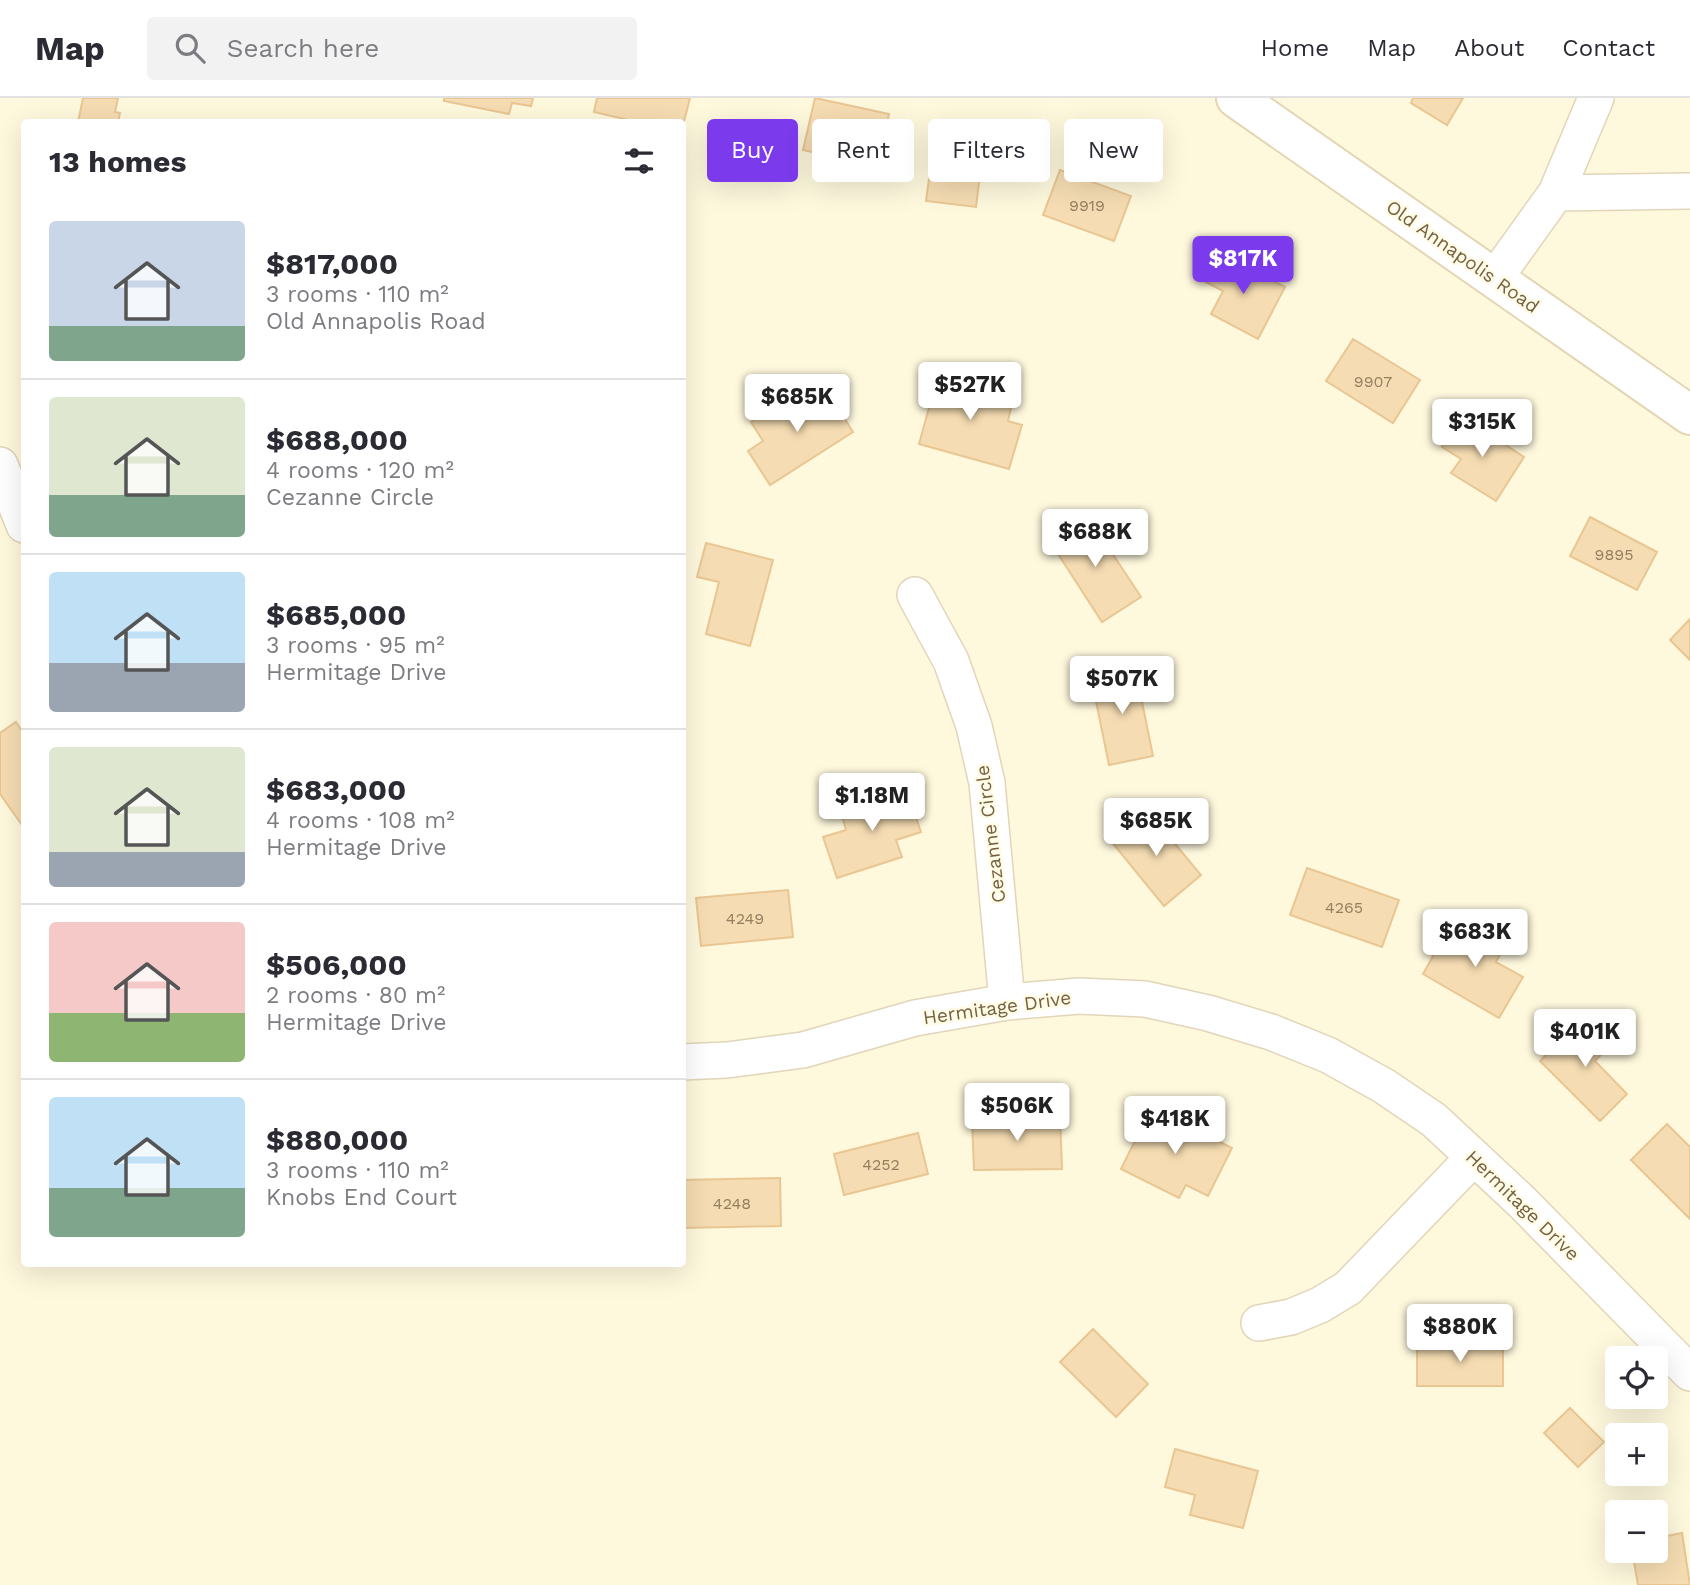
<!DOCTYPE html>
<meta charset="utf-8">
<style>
body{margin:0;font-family:"Work Sans",sans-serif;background:#f2f2f3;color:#2b2b33;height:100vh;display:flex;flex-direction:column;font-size:26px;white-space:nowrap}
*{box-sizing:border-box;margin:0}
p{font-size:23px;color:#7c7c81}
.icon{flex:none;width:38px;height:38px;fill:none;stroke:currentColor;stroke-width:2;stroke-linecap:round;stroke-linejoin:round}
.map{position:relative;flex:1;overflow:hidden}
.sheet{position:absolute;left:21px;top:21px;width:665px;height:1148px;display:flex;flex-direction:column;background:#fff;border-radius:7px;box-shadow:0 7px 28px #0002}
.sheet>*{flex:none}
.guide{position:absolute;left:707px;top:21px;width:665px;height:63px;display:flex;gap:14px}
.buttons{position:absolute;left:1605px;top:1248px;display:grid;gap:14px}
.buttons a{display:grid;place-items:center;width:63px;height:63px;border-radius:7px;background:#fff;box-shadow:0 7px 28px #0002;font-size:35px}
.price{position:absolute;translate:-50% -60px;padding:0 16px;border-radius:7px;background:#fff;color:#222;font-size:23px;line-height:46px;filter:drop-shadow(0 2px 4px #0008)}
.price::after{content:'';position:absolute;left:50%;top:42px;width:21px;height:16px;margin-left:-10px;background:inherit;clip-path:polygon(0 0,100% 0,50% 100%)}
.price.selected{background:#7c3aed;color:#fff}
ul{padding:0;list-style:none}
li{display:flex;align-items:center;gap:21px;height:175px;padding:0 28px}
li+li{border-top:2px solid #e1e1e2}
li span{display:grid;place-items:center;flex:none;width:196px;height:140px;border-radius:7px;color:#555}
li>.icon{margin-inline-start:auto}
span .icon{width:84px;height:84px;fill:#fffc;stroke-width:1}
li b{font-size:30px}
h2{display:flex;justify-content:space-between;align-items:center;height:84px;padding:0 28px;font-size:30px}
.chip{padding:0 24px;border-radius:7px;background:#fff;box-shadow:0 7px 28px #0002;font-size:24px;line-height:63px}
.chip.selected{background:#7c3aed;color:#fff}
header{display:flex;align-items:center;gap:42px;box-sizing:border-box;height:98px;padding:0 35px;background:#fff;border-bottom:2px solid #e1e1e2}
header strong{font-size:33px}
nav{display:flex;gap:38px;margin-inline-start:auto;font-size:24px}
.search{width:490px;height:63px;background:#f2f2f3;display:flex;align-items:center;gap:18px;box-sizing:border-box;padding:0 24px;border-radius:7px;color:#7c7c81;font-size:26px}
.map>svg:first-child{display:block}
.building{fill:#f5dcb2;stroke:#e9c692;stroke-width:2}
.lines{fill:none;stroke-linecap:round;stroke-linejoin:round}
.street-casing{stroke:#e2d5b9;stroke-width:38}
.secondary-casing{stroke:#e4d5b3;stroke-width:42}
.street{stroke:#fff;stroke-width:35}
.secondary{stroke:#fff;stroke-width:38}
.labels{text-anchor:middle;stroke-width:5;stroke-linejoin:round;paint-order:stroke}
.number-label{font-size:16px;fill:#947f60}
.street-label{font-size:19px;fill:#746044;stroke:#fffbe4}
</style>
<header>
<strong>Map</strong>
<div class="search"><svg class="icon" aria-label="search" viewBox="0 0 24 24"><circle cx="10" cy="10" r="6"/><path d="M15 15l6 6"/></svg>Search here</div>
<nav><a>Home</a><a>Map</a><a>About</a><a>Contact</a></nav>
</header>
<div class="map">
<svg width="1690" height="1487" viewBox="0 0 1690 1487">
<rect width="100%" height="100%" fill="#fef8dd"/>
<path class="building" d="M 83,0 L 118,0 L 115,14 L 120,15 L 118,24 L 78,24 Z
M 444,0 L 533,0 L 531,8 L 512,5 L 509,16 L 444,3 Z
M 597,0 L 690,0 L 682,31 L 682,24 L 637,24 L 594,14 Z
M 815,0 L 889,16 L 878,69 L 803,52 Z
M 1413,0 L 1463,0 L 1447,27 L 1411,5 Z
M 936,30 L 985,36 L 976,109 L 926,103 Z
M 1060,72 L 1131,98 L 1114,143 L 1043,117 Z
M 1218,155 L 1285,189 L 1258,241 L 1211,216 L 1223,193 L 1204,183 Z
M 1353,241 L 1420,282 L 1393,325 L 1326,283 Z
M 940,270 L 974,279 L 971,290 L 1013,301 L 1008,323 L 1022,327 L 1009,371 L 919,346 Z
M 826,291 L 853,334 L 770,387 L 748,353 L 763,343 L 751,324 L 798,294 L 804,305 Z
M 1462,318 L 1524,359 L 1496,403 L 1451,375 L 1461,361 L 1442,349 Z
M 1087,417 L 1141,499 L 1102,524 L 1049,442 Z
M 1590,419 L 1657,454 L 1637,492 L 1570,458 Z
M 706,445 L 773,462 L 750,548 L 706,536 L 719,484 L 697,479 Z
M 1690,521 L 1690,562 L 1670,542 Z
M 1135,569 L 1153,658 L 1109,667 L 1091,579 Z
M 16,624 L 24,636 L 24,726 L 22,727 L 0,696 L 0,635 Z
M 906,689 L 921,734 L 896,742 L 902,759 L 837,780 L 823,739 L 846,732 L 840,711 Z
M 1147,712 L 1201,777 L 1164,808 L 1110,742 Z
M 1307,770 L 1399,802 L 1382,849 L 1290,817 Z
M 788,792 L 793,839 L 701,848 L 696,800 Z
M 1474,825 L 1507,844 L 1496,864 L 1523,879 L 1499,920 L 1423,876 L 1449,830 L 1465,840 Z
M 1584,919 L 1611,946 L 1595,963 L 1627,996 L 1600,1023 L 1540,963 Z
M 1151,1010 L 1232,1050 L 1208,1098 L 1186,1087 L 1179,1100 L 1121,1071 Z
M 1060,1018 L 1062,1071 L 974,1072 L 972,1021 Z
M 1667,1026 L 1690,1049 L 1690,1121 L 1631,1062 Z
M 918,1035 L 928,1076 L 844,1097 L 834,1056 Z
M 780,1080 L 781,1128 L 682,1130 L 682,1082 Z
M 1093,1231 L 1148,1286 L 1116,1319 L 1060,1264 Z
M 1417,1245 L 1503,1245 L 1503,1288 L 1417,1288 Z
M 1570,1310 L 1604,1344 L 1578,1369 L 1544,1335 Z
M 1175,1351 L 1258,1373 L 1243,1430 L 1190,1417 L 1195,1397 L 1165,1389 Z
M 1682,1435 L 1690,1487 L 1638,1487 L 1632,1452 L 1656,1452 L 1656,1440 Z"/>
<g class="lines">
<defs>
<path id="street" d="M 1556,95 L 1690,93
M 1495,180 L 1556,95 L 1596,0
M 0,367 L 24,427
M 915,497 L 951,563 L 974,628 L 987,685 L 1007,904
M 682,964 L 727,962 L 803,952 L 915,920 L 1007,904 L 1079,898 L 1145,901 L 1208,915 L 1271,934 L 1328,957 L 1384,988 L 1434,1022 L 1522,1104 L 1690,1275
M 1259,1225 L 1291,1219 L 1320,1207 L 1348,1190 L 1474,1059"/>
<path id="secondary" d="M 1236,0 L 1690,317"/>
</defs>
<use href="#street" class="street-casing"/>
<use href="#secondary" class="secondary-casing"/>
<use href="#street" class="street"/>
<use href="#secondary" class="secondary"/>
</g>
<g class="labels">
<g class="number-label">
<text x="1087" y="113">9919</text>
<text x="1373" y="289">9907</text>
<text x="1614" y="462">9895</text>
<text x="1344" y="815">4265</text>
<text x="745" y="826">4249</text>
<text x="881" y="1072">4252</text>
<text x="732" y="1111">4248</text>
</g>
<g class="street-label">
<text transform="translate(1463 158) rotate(35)" y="7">Old Annapolis Road</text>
<text transform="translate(990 736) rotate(-97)" y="7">Cezanne Circle</text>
<text transform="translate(997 909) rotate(-8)" y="7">Hermitage Drive</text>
<text transform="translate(1523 1107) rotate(44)" y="7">Hermitage Drive</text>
</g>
</g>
</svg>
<div class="buttons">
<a><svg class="icon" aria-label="locate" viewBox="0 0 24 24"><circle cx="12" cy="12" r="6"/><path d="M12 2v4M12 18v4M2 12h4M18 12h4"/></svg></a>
<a>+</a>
<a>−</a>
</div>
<b class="price selected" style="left:1243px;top:198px">$817K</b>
<b class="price" style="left:970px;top:324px">$527K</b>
<b class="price" style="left:797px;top:336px">$685K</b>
<b class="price" style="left:1482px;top:361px">$315K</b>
<b class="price" style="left:1095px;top:471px">$688K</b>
<b class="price" style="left:1122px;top:618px">$507K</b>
<b class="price" style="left:872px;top:735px">$1.18M</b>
<b class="price" style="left:1156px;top:760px">$685K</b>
<b class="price" style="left:1475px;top:871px">$683K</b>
<b class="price" style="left:1585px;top:971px">$401K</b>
<b class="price" style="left:1017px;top:1045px">$506K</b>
<b class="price" style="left:1175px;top:1058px">$418K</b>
<b class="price" style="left:1460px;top:1266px">$880K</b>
<div class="guide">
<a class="chip selected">Buy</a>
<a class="chip">Rent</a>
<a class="chip">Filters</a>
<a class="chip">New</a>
</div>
<section class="sheet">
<h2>13 homes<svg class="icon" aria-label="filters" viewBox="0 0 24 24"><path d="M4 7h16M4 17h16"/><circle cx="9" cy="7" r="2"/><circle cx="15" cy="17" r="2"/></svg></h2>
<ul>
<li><span style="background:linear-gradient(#c9d6e8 75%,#7fa58c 0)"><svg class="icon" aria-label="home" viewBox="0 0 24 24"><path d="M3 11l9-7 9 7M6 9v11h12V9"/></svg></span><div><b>$817,000</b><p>3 rooms · 110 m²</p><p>Old Annapolis Road</p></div></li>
<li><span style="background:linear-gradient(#dfe7d0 70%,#7fa58c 0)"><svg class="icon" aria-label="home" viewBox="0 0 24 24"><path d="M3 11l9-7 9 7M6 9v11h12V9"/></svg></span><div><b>$688,000</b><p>4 rooms · 120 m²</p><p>Cezanne Circle</p></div></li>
<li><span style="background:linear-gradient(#bfe0f5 65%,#9aa5b1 0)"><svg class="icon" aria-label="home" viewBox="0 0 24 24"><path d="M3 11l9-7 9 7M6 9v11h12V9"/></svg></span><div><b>$685,000</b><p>3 rooms · 95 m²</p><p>Hermitage Drive</p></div></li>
<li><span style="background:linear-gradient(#dfe7d0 75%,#9aa5b1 0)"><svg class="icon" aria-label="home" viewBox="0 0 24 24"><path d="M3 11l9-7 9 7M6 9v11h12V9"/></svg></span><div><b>$683,000</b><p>4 rooms · 108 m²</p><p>Hermitage Drive</p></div></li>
<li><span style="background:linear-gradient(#f6c9c9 65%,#8fb573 0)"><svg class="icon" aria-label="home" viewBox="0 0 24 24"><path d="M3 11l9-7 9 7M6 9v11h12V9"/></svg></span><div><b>$506,000</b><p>2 rooms · 80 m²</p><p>Hermitage Drive</p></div></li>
<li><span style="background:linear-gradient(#bfe0f5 65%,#7fa58c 0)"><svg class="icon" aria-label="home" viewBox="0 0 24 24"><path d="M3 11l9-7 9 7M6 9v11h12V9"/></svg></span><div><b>$880,000</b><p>3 rooms · 110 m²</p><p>Knobs End Court</p></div></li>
</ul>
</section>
</div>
